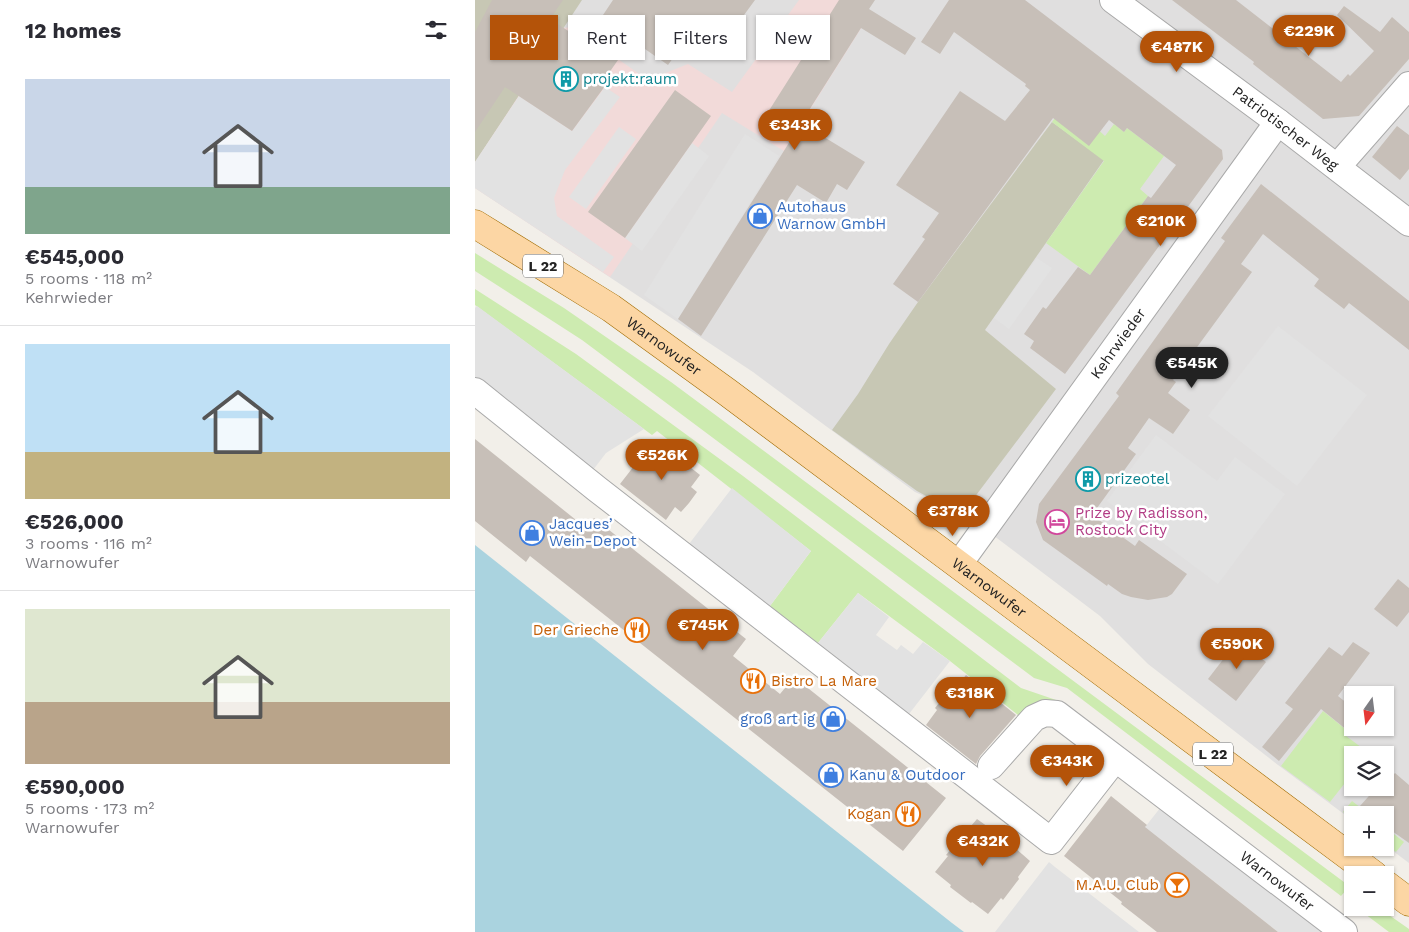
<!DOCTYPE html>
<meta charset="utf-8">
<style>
body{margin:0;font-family:"Work Sans",sans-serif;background:#f2f2f3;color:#2b2b33;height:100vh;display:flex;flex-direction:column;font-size:19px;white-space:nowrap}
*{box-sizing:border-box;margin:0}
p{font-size:16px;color:#7c7c81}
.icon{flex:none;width:28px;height:28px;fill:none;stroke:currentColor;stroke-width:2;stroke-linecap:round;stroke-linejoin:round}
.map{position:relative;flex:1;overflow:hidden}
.details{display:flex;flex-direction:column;background:#fff;width:475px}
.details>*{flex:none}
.hud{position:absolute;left:15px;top:15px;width:475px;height:45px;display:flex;gap:10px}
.needle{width:32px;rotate:194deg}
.tools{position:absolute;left:869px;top:686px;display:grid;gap:10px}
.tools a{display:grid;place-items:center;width:50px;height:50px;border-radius:0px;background:#fff;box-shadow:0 1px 4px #0004;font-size:25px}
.price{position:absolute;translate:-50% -42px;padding:0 11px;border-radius:18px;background:#b45309;color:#fff;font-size:16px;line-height:32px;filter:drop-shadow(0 1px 2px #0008)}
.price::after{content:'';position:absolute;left:50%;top:30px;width:15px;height:11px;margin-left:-8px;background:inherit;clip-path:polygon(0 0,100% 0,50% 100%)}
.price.on{background:#222;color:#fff}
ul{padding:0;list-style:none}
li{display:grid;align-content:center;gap:10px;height:265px;padding:0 25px}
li+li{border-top:1px solid #e1e1e2}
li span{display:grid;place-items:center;height:155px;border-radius:0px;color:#555}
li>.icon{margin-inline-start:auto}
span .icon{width:90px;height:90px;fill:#fffc;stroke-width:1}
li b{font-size:21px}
h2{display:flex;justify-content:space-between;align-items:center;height:60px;padding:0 25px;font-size:21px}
.chip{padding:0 18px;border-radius:0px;background:#fff;box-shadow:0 1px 4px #0004;font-size:18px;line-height:45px}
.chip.on{background:#b45309;color:#fff}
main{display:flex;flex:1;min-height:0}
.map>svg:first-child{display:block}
.residential{fill:#e0dfdf;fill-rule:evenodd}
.commercial{fill:#f2dad9}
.construction{fill:#c7c7b4}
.grass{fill:#cdebb0}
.parking{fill:#e2e2e2}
.water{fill:#aad3df}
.building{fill:#c7bfb8}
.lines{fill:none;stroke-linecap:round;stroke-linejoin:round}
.street-casing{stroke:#a9a9a9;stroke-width:28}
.primary-casing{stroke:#a06b00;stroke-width:29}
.street{stroke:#fff;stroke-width:26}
.primary{stroke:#fcd6a4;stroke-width:28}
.labels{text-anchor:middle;stroke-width:5;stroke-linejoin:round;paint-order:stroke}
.shield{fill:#fff;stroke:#646464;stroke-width:1}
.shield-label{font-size:14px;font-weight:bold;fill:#222}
.culture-label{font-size:15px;fill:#0d838f;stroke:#fff;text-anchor:start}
.street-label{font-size:15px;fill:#222;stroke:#fff}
.shop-label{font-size:15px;fill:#366cbe;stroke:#fff;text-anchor:start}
.hotel-label{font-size:15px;fill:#b23c85;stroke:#fff;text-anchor:start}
.food-label{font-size:15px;fill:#c56008;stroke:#fff;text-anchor:end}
</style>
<main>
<section class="details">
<h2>12 homes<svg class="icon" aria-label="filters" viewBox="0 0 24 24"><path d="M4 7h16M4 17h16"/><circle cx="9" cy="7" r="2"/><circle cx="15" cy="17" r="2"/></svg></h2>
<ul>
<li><span style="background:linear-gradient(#c9d6e8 70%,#7fa58c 0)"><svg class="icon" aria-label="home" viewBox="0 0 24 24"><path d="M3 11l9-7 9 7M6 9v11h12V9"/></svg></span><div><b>€545,000</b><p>5 rooms · 118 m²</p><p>Kehrwieder</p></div></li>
<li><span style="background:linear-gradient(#bfe0f5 70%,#c2b280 0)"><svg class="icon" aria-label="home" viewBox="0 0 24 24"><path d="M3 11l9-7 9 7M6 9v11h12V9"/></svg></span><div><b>€526,000</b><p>3 rooms · 116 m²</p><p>Warnowufer</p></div></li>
<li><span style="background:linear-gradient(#dfe7d0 60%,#b9a48a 0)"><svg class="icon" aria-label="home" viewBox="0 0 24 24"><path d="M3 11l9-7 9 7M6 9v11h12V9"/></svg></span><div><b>€590,000</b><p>5 rooms · 173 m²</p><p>Warnowufer</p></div></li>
</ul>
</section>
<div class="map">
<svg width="934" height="932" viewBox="0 0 934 932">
<rect width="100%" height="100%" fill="#f2efe9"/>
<path class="residential" d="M 0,0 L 934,0 L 934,863 L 910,845 L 910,815 L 878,815 L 877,820 L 803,765 L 673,664 L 625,616 L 474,502 L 462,502 L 440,492 L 278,372 L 0,188 ZM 878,695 L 910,695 L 910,728 L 878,728 ZM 878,755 L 910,755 L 910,788 L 878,788 Z"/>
<path class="commercial" d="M 324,0 L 374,0 L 395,14 L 309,151 L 247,113 L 135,277 L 0,188 L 0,162 L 88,28 L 97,27 L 173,80 L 213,64 L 257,92 Z"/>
<path class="construction" d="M 0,0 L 107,0 L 0,162 Z
M 577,122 L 629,160 L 510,330 L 581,389 L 496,502 L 462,502 L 442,491 L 357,430 L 383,394 L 414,344 L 443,302 Z"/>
<path class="grass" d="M 592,101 L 630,136 L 639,124 L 649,132 L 652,128 L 689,156 L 665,189 L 673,196 L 615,275 L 571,243 L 629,161 L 577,122 Z
M 0,253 L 89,308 L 196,382 L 877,888 L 877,891 L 873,888 L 866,896 L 592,688 L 559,678 L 107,340 L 0,271 Z
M 0,289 L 101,354 L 268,476 L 546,688 L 584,701 L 552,709 L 543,715 L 475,661 L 383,593 L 343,643 L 295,606 L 336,551 L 182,431 L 177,435 L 0,305 Z
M 848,711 L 874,732 L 871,736 L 894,753 L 892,755 L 878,755 L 877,774 L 855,802 L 806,766 Z
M 877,801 L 895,815 L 878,815 L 877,819 L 868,812 Z
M 910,827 L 929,842 L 921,852 L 910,844 Z
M 882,908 L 904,908 L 934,929 L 934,932 L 914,932 Z"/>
<path class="parking" d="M 130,87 L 145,97 L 90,170 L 79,198 L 82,216 L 139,257 L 128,272 L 0,188 L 0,162 L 44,96 L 97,131 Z
M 144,127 L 161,139 L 111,209 L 94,197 Z
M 270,134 L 304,156 L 203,319 L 169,295 Z
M 217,143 L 234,156 L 167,251 L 150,238 Z
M 562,258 L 577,268 L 534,329 L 519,318 Z
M 2,306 L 169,429 L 131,453 L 118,470 L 0,379 L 0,308 Z
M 803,326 L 892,395 L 822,486 L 733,416 Z
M 681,435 L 742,481 L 760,457 L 810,494 L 743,584 L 632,501 Z
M 257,488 L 336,551 L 295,606 L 214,544 Z
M 383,593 L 414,617 L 401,635 L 422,650 L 426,645 L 438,654 L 448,642 L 475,661 L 434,714 L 343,643 Z
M 693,798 L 869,932 L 803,932 L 693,845 L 667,831 Z
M 574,862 L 580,867 L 664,932 L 520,932 Z"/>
<path class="water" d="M 0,545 L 477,923 L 489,932 L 0,932 Z"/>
<path class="building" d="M 17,0 L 88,0 L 75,19 L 110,42 L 138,0 L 280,0 L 269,15 L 271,17 L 250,46 L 221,26 L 193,65 L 157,40 L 129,80 L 133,82 L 97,131 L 30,87 L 0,132 L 0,32 Z
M 364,0 L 400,0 L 394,9 L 441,38 L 430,55 L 386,28 L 326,123 L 390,162 L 372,190 L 362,184 L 351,203 L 322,185 L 226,336 L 203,319 L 317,138 L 288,120 Z
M 474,0 L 550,0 L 747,150 L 748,159 L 590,374 L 555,348 L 559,341 L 549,334 L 568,307 L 571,309 L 603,267 L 615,275 L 673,196 L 676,198 L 701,165 L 652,128 L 649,132 L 634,120 L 614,146 L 578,118 L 443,302 L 418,284 L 450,239 L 447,237 L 464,213 L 421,185 L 485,91 L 530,121 L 555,90 L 550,86 L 551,84 L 479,32 L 465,54 L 446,42 Z
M 697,0 L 761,0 L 866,82 L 873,74 L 875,76 L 899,51 L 862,15 L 869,6 L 905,32 L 917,17 L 934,32 L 934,59 L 884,116 L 848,119 L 778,64 L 779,62 Z
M 200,90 L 236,116 L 150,238 L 113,212 Z
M 922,126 L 934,135 L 934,169 L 925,180 L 897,157 Z
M 786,184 L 934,301 L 934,350 L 874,303 L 869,309 L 839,286 L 844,279 L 788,234 L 766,264 L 777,272 L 698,380 L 701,382 L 693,393 L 715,410 L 698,434 L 674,418 L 653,448 L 661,454 L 617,515 L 660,546 L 664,540 L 712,574 L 697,594 L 692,597 L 673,600 L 656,597 L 647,594 L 633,584 L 632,586 L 568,540 L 561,522 L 564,504 L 644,396 L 641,393 L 750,241 L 746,238 Z
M 0,439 L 111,528 L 119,518 L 271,639 L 258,656 L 305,694 L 319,677 L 471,798 L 428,851 L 55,556 L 51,562 L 0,521 Z
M 180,439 L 225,475 L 216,487 L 222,492 L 214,503 L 206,512 L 200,507 L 191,520 L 145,484 Z
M 923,579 L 934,588 L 934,612 L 922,627 L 899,609 Z
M 763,640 L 791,662 L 761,701 L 733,679 Z
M 878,642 L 895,653 L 863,696 L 878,708 L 878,735 L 846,709 L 804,761 L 787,747 L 818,709 L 810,703 L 854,647 L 867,656 Z
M 491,675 L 541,715 L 505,756 L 501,764 L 451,725 L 462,710 L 460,708 L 477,687 L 479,689 Z
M 920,773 L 934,785 L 934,843 L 910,826 L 910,815 L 897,815 L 885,806 L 901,788 L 910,788 L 910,784 Z
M 636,796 L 672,825 L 670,827 L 803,932 L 682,932 L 646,904 L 647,902 L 589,856 Z
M 502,819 L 541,847 L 540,848 L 555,861 L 543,877 L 544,879 L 528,900 L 526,898 L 513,914 L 497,902 L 496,903 L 475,887 L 476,885 L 460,872 L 473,856 L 471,855 Z"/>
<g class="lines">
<defs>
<g id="street">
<path id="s1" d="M 638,0 L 803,122 L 934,223"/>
<path d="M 862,167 L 934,85"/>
<path d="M 0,391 L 122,489 L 576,841 L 640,759"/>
<path id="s2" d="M 484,564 L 803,122"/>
<path id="s3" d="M 516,766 L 559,718 L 570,713 L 582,714 L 869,932"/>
</g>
<g id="primary">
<path id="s4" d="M 0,224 L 136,308 L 252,392 L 899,875"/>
<path d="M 910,884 L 934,902"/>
</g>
</defs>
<use href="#street" class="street-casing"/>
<use href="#primary" class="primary-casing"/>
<use href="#street" class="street"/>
<use href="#primary" class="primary"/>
</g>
<defs>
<symbol id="building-ring" viewBox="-11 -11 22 22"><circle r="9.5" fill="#fff" stroke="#0f9aa8" stroke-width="1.5"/><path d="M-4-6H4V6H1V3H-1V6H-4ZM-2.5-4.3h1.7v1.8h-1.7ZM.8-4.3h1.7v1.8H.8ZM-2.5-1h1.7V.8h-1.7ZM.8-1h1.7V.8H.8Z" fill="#0f9aa8"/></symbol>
<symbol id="shop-ring" viewBox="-11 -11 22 22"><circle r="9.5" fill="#fff" stroke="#3f7fe0" stroke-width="1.5"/><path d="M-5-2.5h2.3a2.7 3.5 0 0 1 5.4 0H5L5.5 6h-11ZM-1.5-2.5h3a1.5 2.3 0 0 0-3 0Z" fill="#3f7fe0"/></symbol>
<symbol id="hotel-ring" viewBox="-11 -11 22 22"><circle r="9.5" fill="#fff" stroke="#d1479c" stroke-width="1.5"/><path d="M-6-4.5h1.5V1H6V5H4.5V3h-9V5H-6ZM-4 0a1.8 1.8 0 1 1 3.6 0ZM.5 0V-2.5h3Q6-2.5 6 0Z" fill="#d1479c"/></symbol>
<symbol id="restaurant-ring" viewBox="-11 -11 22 22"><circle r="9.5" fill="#fff" stroke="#e8710a" stroke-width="1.5"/><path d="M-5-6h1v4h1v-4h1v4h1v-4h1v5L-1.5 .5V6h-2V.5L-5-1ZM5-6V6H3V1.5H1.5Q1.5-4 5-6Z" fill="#e8710a"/></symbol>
<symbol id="bar-ring" viewBox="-11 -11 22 22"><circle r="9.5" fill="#fff" stroke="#e8710a" stroke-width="1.5"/><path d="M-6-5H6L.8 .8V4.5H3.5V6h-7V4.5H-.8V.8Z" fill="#e8710a"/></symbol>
</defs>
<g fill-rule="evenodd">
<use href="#building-ring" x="77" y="65" width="28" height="28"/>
<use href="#shop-ring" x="271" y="202" width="28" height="28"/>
<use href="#building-ring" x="599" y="465" width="28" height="28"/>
<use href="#hotel-ring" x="568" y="508" width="28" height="28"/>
<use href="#shop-ring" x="43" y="519" width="28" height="28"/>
<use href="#restaurant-ring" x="148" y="616" width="28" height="28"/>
<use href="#restaurant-ring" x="264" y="667" width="28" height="28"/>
<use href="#shop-ring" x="344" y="705" width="28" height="28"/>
<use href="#shop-ring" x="342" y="761" width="28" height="28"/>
<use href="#restaurant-ring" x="419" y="800" width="28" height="28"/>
<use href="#bar-ring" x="688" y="871" width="28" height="28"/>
</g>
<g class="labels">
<g class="shield">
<rect x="48" y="254.5" width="40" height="23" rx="4"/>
<rect x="718" y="742.5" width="40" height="23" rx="4"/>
</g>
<g class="shield-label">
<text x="68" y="271">L 22</text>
<text x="738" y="759">L 22</text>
</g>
<g class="culture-label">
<text x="108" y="84">projekt:raum</text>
<text x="630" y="484">prizeotel</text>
</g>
<g class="street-label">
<text dy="5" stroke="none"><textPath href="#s1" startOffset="215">Patriotischer Weg</textPath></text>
<text dy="5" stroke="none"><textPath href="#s2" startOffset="272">Kehrwieder</textPath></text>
<text dy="5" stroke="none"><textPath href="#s4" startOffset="225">Warnowufer</textPath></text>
<text dy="5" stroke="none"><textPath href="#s4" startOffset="630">Warnowufer</textPath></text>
<text dy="5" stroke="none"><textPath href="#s3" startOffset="365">Warnowufer</textPath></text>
</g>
<g class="shop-label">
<text x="302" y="212">Autohaus<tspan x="302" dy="17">Warnow GmbH</tspan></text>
<text x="74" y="529">Jacques’<tspan x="74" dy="17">Wein-Depot</tspan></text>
<text x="340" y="724" text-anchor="end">groß art ig</text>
<text x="374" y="780">Kanu &amp; Outdoor</text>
</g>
<g class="hotel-label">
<text x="600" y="518">Prize by Radisson,<tspan x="600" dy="17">Rostock City</tspan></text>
</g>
<g class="food-label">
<text x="144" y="635">Der Grieche</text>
<text x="296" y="686" text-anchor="start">Bistro La Mare</text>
<text x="416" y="819">Kogan</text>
<text x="684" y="890">M.A.U. Club</text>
</g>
</g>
</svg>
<div class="tools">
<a><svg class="needle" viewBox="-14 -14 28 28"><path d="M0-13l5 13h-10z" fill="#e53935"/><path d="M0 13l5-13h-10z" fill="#7c7c81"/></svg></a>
<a><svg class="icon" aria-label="layers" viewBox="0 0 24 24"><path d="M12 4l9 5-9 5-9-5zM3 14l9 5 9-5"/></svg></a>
<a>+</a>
<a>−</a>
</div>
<b class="price" style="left:834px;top:57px">€229K</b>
<b class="price" style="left:702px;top:73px">€487K</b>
<b class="price" style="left:320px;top:151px">€343K</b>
<b class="price" style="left:686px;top:247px">€210K</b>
<b class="price on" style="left:717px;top:389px">€545K</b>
<b class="price" style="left:187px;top:481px">€526K</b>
<b class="price" style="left:478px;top:537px">€378K</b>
<b class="price" style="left:228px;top:651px">€745K</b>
<b class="price" style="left:762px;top:670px">€590K</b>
<b class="price" style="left:495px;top:719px">€318K</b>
<b class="price" style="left:592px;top:787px">€343K</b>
<b class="price" style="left:508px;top:867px">€432K</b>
<div class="hud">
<a class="chip on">Buy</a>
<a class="chip">Rent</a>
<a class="chip">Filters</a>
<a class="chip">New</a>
</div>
</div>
</main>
